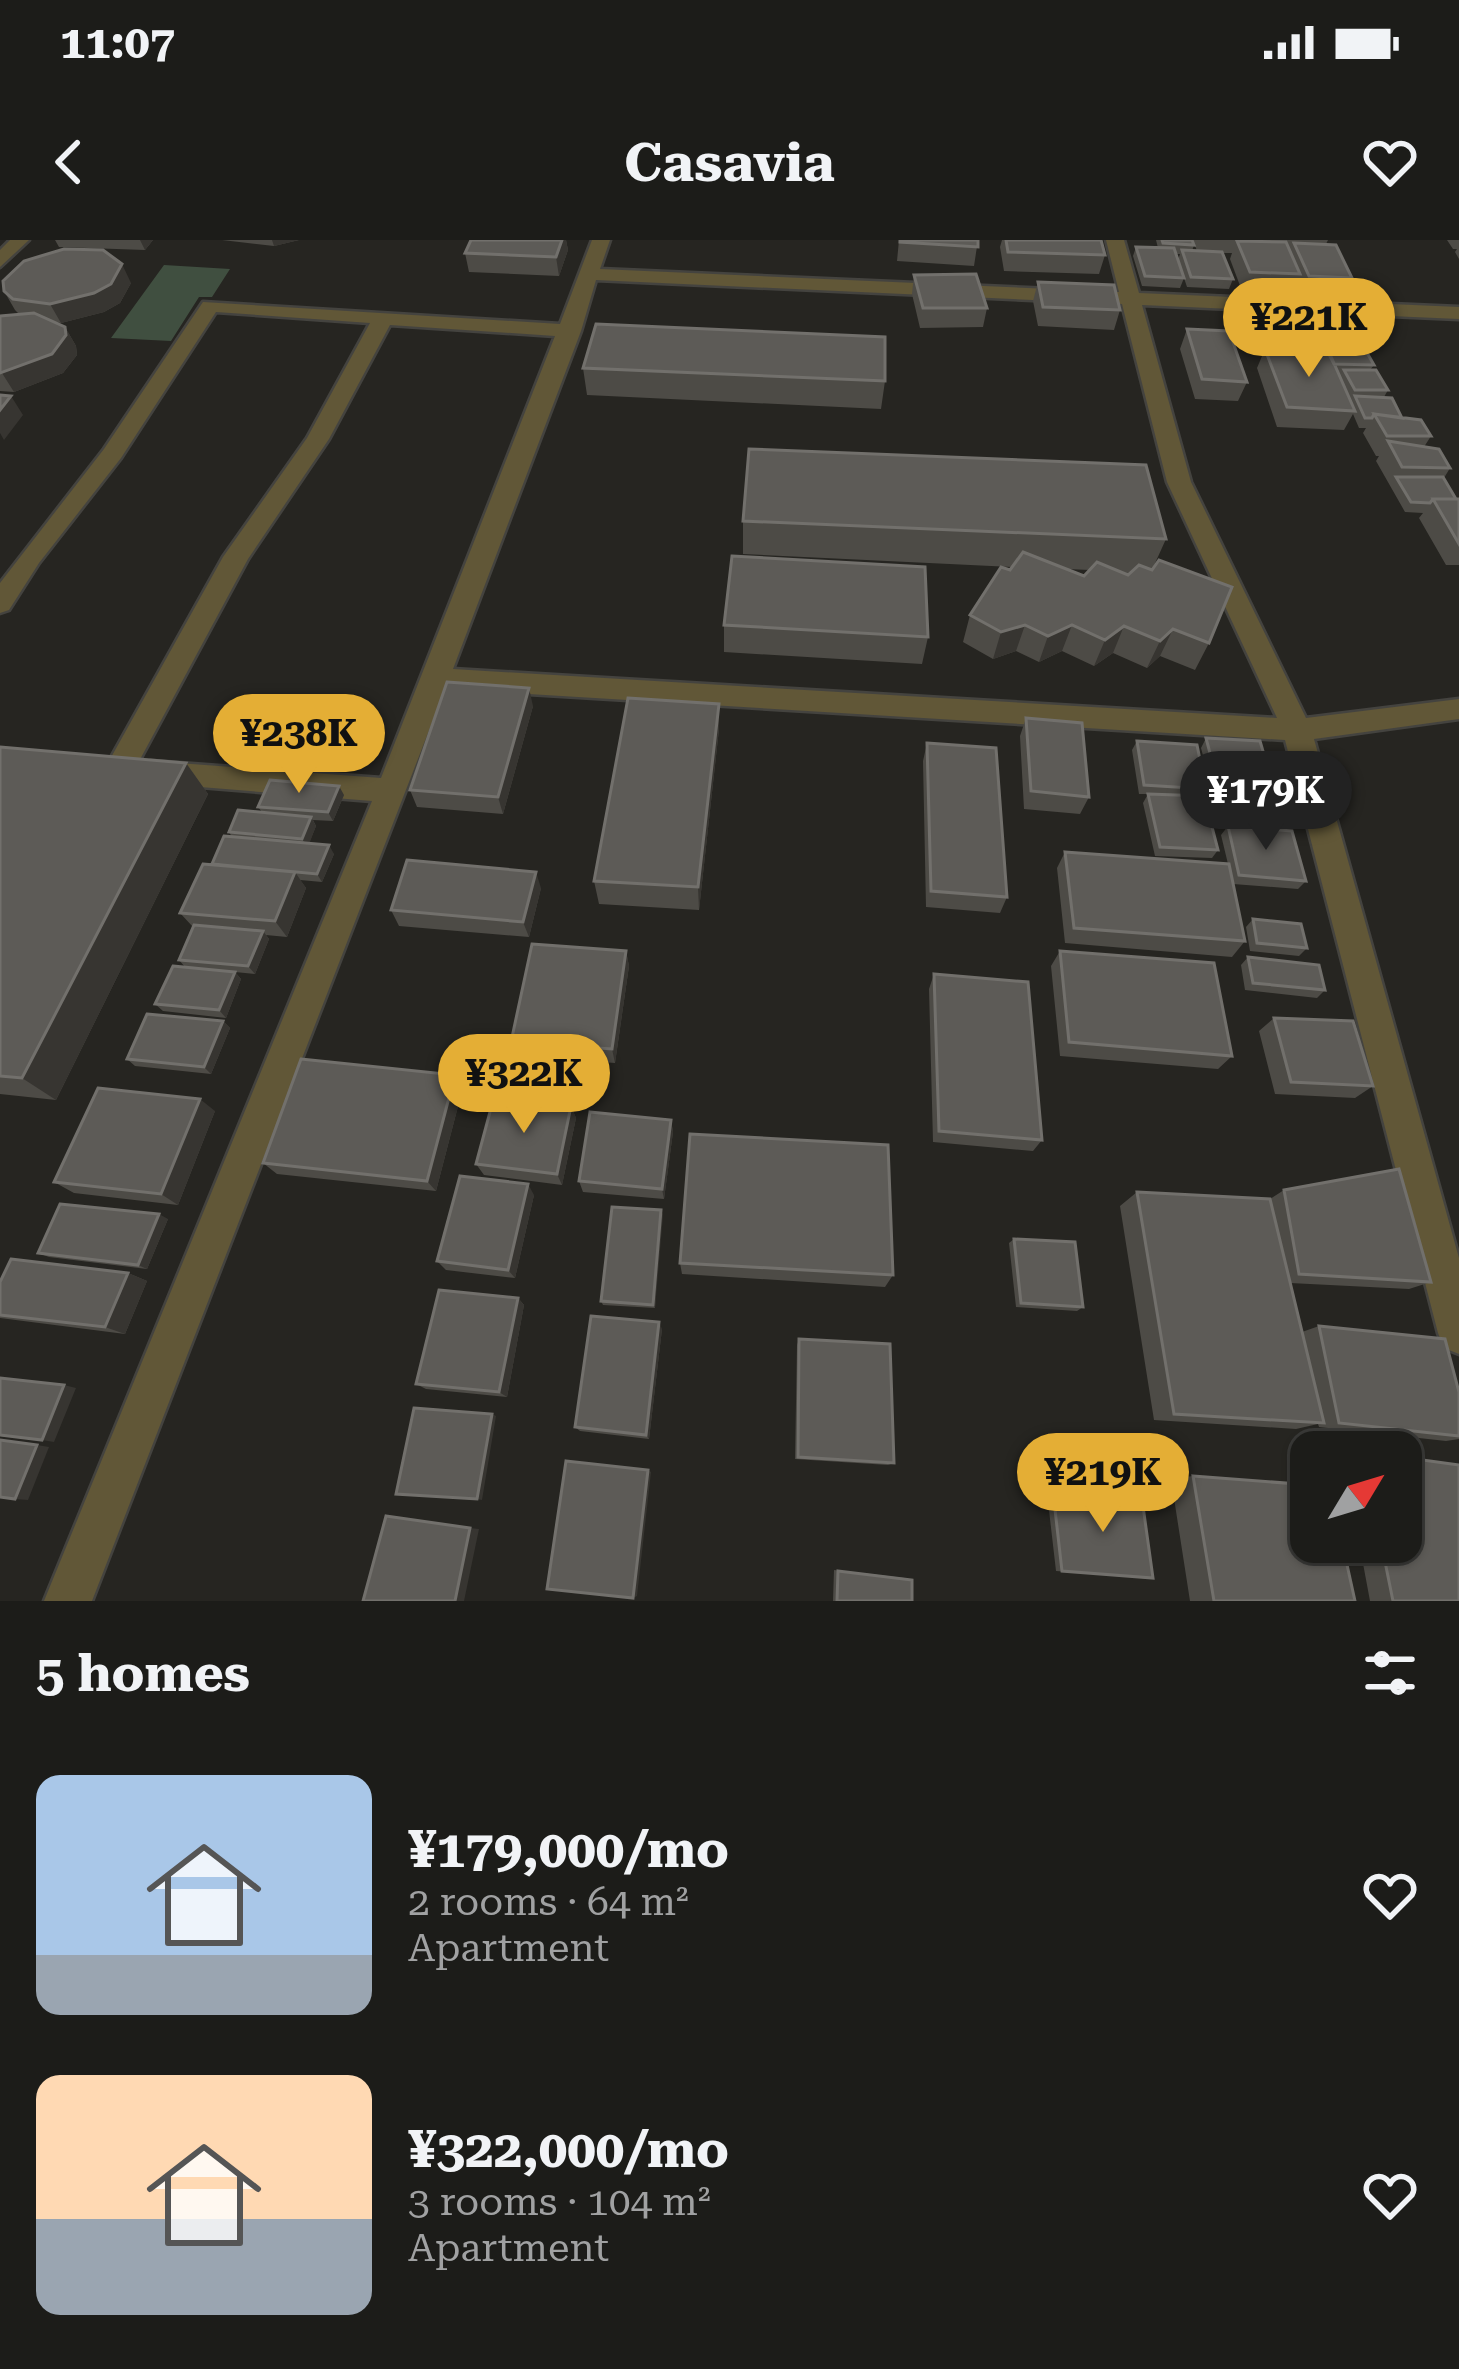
<!DOCTYPE html>
<meta charset="utf-8">
<style>
body{margin:0;font-family:"Roboto Serif",serif;background:#292926;color:#f1f3f6;height:100vh;display:flex;flex-direction:column;font-size:45px;white-space:nowrap}
*{box-sizing:border-box;margin:0}
p{font-size:39px;color:#a0a1a2}
.icon{flex:none;width:66px;height:66px;fill:none;stroke:currentColor;stroke-width:2;stroke-linecap:round;stroke-linejoin:round}
.map{position:relative;height:1361px;overflow:hidden}
.drawer{display:flex;flex-direction:column;background:#1c1c19;flex:1}
.drawer>*{flex:none}
.needle{width:78px;rotate:52deg}
.fabs{position:absolute;left:1290px;top:1191px;display:grid;gap:24px}
.fabs a{display:grid;place-items:center;width:132px;height:132px;border-radius:24px;background:#1c1c19;box-shadow:0 3px 9px #0004,0 0 0 3px #3a3a38;font-size:60px}
.price{position:absolute;translate:-50% -102px;padding:0 27px;border-radius:42px;background:#e4ae35;color:#111;font-size:39px;line-height:78px;filter:drop-shadow(0 3px 6px #0008)}
.price::after{content:'';position:absolute;left:50%;top:72px;width:36px;height:27px;margin-left:-18px;background:inherit;clip-path:polygon(0 0,100% 0,50% 100%)}
.price.current{background:#222;color:#fff}
ul{padding:0;list-style:none}
li{display:flex;align-items:center;gap:36px;height:300px;padding:0 36px}
li span{display:grid;place-items:center;flex:none;width:336px;height:240px;border-radius:24px;color:#555}
li>.icon{margin-inline-start:auto}
span .icon{width:144px;height:144px;fill:#fffc;stroke-width:1}
li b{font-size:51px}
h2{display:flex;justify-content:space-between;align-items:center;height:144px;padding:0 36px;font-size:51px}
.status{display:flex;justify-content:space-between;align-items:center;height:84px;padding:0 60px;background:#1c1c19;direction:ltr}
.status svg{height:33px;fill:currentColor}
header{display:flex;justify-content:space-between;align-items:center;height:156px;padding:0 36px;background:#1c1c19;font-size:54px;font-weight:700}
.map>svg:first-child{display:block}
.green{fill:#404f40}
.lines{fill:none;stroke-linecap:round;stroke-linejoin:round}
.minor-casing{stroke:#44433f;stroke-width:5}
.minor{fill:#615737;fill-rule:evenodd}
.wall{fill:#4d4b46;fill-rule:evenodd}
.shaded-wall{fill:#373531}
.building{fill:#5d5b57;stroke:#72706c;stroke-width:3}
</style>
<div class="status"><b>11:07</b><svg viewBox="0 0 49 12"><path d="M0 12V9h3v3zM5 12V6h3v6zM10 12V3h3v9zM15 12V0h3v12zM26 1h20v11H26zM47 4h2v5h-2z"/></svg></div>
<header><svg class="icon" aria-label="back" viewBox="0 0 24 24"><path d="M15 5l-7 7 7 7"/></svg>Casavia<svg class="icon" aria-label="heart" viewBox="0 0 24 24"><path d="M12 20l-8-8c-3-5 5-10 8-4 3-6 11-1 8 4z"/></svg></header>
<div class="map">
<svg width="1459" height="1361" viewBox="0 0 1459 1361">
<rect width="100%" height="100%" fill="#262521"/>
<path class="green" d="M 164,25 L 230,29 L 212,57 L 199,57 L 171,101 L 111,98 Z"/>
<g class="lines">
<defs>
<path id="minor" d="M 10,0 L 29,0 L 0,27 L 0,10 Z
M 592,0 L 610,0 L 600,29 L 1119,52 L 1106,0 L 1124,0 L 1139,53 L 1459,67 L 1459,79 L 1142,65 L 1191,242 L 1306,478 L 1459,459 L 1459,479 L 1314,499 L 1459,1018 L 1459,1114 L 1444,1108 L 1438,1093 L 1285,500 L 445,449 L 92,1361 L 44,1361 L 372,561 L 151,543 L 140,540 L 136,532 L 140,524 L 151,521 L 381,538 L 555,96 L 390,85 L 329,199 L 248,319 L 130,538 L 108,538 L 104,530 L 223,317 L 307,198 L 370,83 L 216,72 L 121,218 L 39,323 L 9,370 L 0,373 L 0,343 L 104,209 L 203,62 L 560,84 ZM 596,40 L 1122,64 L 1167,242 L 1277,478 L 453,429 L 581,91 Z"/>
</defs>
<use href="#minor" class="minor-casing"/>
<use href="#minor" class="minor"/>
</g>
<path class="wall" d="M 55,0 L 153,0 L 145,10 L 59,7 Z
M 222,0 L 299,0 L 274,6 Z
M 471,0 L 566,0 L 568,10 L 559,36 L 469,32 L 465,13 Z
M 899,0 L 978,0 L 974,26 L 897,21 Z
M 1002,0 L 1101,0 L 1105,15 L 1099,34 L 1004,31 L 1000,7 Z
M 1156,0 L 1192,0 L 1194,5 L 1192,11 L 1197,11 L 1193,0 L 1328,0 L 1326,4 L 1352,38 L 1343,57 L 1300,55 L 1295,44 L 1292,53 L 1242,51 L 1230,19 L 1232,13 L 1223,13 L 1233,39 L 1229,49 L 1187,47 L 1178,20 L 1180,14 L 1176,14 L 1184,38 L 1180,48 L 1142,46 L 1133,16 L 1136,7 L 1158,8 Z
M 1447,0 L 1459,0 L 1459,19 L 1455,12 L 1457,9 L 1453,9 Z
M 914,35 L 987,68 L 983,87 L 920,88 L 912,54 Z
M 1038,42 L 1120,70 L 1114,90 L 1038,86 L 1033,61 Z
M 131,43 L 120,63 L 104,72 L 61,83 L 53,82 L 65,87 L 76,106 L 77,115 L 63,133 L 14,152 L 0,151 L 0,76 L 20,75 L 15,70 L 4,51 Z
M 1305,72 L 1365,99 L 1362,104 L 1374,125 L 1370,130 L 1388,150 L 1384,157 L 1402,178 L 1431,196 L 1424,207 L 1450,228 L 1444,238 L 1456,259 L 1459,259 L 1459,325 L 1446,325 L 1419,278 L 1423,273 L 1405,272 L 1376,221 L 1379,216 L 1376,216 L 1363,193 L 1366,188 L 1359,188 L 1353,174 L 1344,190 L 1277,187 L 1257,128 L 1265,109 L 1319,111 L 1321,108 L 1316,108 L 1301,82 Z
M 1187,89 L 1247,142 L 1238,161 L 1195,159 L 1180,109 Z
M 583,128 L 885,141 L 881,169 L 587,155 Z
M 743,281 L 1166,299 L 1152,330 L 1209,403 L 1195,430 L 1160,416 L 1147,428 L 1113,413 L 1094,426 L 1062,411 L 1039,422 L 1016,411 L 993,419 L 963,402 L 970,375 L 1012,327 L 743,314 ZM 1066,329 L 1090,330 L 1084,336 Z
M 724,385 L 928,397 L 922,424 L 724,412 Z
M 719,464 L 719,489 L 699,670 L 599,664 L 594,641 Z
M 533,466 L 503,574 L 417,567 L 410,550 Z
M 1026,478 L 1089,557 L 1080,574 L 1024,569 L 1020,496 Z
M 1206,498 L 1270,535 L 1264,544 L 1210,542 L 1201,508 Z
M 1137,501 L 1206,549 L 1202,556 L 1218,610 L 1212,618 L 1155,616 L 1143,563 L 1148,554 L 1139,554 L 1132,510 Z
M 927,503 L 1007,657 L 1000,673 L 926,667 L 923,521 Z
M 0,507 L 186,523 L 208,554 L 56,860 L 0,854 Z
M 1216,543 L 1286,577 L 1280,586 L 1219,583 L 1211,552 Z
M 344,555 L 333,581 L 313,580 L 316,586 L 309,603 L 334,614 L 322,642 L 300,640 L 306,648 L 287,697 L 266,695 L 269,699 L 255,734 L 235,732 L 241,739 L 226,778 L 163,771 L 155,764 L 185,727 L 179,720 L 193,687 L 180,673 L 232,597 L 229,592 L 262,572 L 258,567 Z
M 1228,586 L 1306,641 L 1298,649 L 1233,644 L 1245,701 L 1232,717 L 1065,703 L 1057,628 L 1065,612 L 1228,624 L 1221,595 Z
M 541,648 L 529,697 L 399,686 L 391,670 Z
M 1253,679 L 1307,708 L 1299,716 L 1250,711 L 1246,687 Z
M 626,711 L 629,726 L 615,823 L 517,816 L 511,802 Z
M 1060,711 L 1232,816 L 1218,829 L 1060,816 L 1051,726 Z
M 1248,717 L 1325,750 L 1317,758 L 1245,750 L 1241,725 Z
M 934,734 L 1042,900 L 1033,911 L 933,902 L 929,749 Z
M 1274,778 L 1373,846 L 1355,858 L 1275,854 L 1259,791 Z
M 223,781 L 230,788 L 211,834 L 135,826 L 127,819 Z
M 463,847 L 436,951 L 277,934 L 263,923 Z
M 571,866 L 576,878 L 562,945 L 484,935 L 476,924 Z
M 215,871 L 178,965 L 74,953 L 54,942 Z
M 671,880 L 673,892 L 664,959 L 583,952 L 579,941 Z
M 1284,950 L 1431,1042 L 1409,1049 L 1290,1043 L 1302,1092 L 1319,1086 L 1459,1152 L 1459,1199 L 1446,1201 L 1319,1187 L 1318,1184 L 1296,1189 L 1154,1180 L 1120,966 L 1137,952 L 1270,959 Z
M 534,955 L 515,1038 L 446,1030 L 437,1021 Z
M 661,970 L 655,1068 L 603,1065 L 601,1061 Z
M 168,979 L 147,1029 L 49,1017 L 38,1013 Z
M 1014,999 L 1083,1067 L 1077,1071 L 1016,1067 L 1009,1003 Z
M 680,1023 L 893,1035 L 885,1047 L 682,1034 Z
M 128,1033 L 147,1041 L 125,1094 L 0,1078 L 0,1042 Z
M 518,1058 L 524,1065 L 507,1157 L 426,1149 L 416,1144 Z
M 662,1089 L 649,1199 L 580,1191 L 575,1187 Z
M 799,1099 L 894,1223 L 888,1225 L 795,1219 L 797,1105 Z
M 1193,1236 L 1355,1361 L 1190,1361 L 1171,1239 Z
M 1053,1252 L 1153,1338 L 1056,1331 L 1047,1253 Z
M 1359,1302 L 1401,1302 L 1459,1361 L 1370,1361 Z
M 834,1330 L 905,1338 L 912,1361 L 833,1361 Z"/>
<path class="shaded-wall" d="M 140,0 L 153,0 L 145,10 Z
M 272,0 L 299,0 L 274,6 Z
M 562,0 L 566,0 L 568,10 L 559,36 L 556,17 Z
M 122,24 L 131,43 L 120,63 L 104,72 L 61,83 L 50,64 Z
M 65,87 L 76,106 L 77,115 L 63,133 L 14,152 L 2,133 Z
M 11,156 L 23,175 L 4,200 L 0,193 L 0,170 Z
M 1025,385 L 1016,411 L 993,419 L 1001,392 Z
M 1072,385 L 1062,411 L 1039,422 L 1048,396 Z
M 1124,386 L 1113,413 L 1094,426 L 1105,400 Z
M 1173,389 L 1160,416 L 1147,428 L 1160,401 Z
M 529,448 L 533,466 L 503,574 L 498,557 Z
M 719,464 L 719,489 L 699,670 L 698,647 Z
M 186,523 L 208,554 L 56,860 L 22,838 Z
M 339,546 L 344,555 L 333,581 L 328,572 Z
M 311,577 L 316,586 L 308,607 L 302,599 Z
M 329,605 L 334,614 L 322,642 L 317,634 Z
M 295,632 L 306,648 L 287,697 L 275,681 Z
M 536,632 L 541,648 L 529,697 L 523,682 Z
M 263,691 L 269,699 L 255,734 L 248,726 Z
M 626,711 L 629,726 L 615,823 L 612,809 Z
M 235,732 L 241,739 L 226,778 L 219,770 Z
M 223,781 L 230,788 L 211,834 L 204,827 Z
M 455,835 L 463,847 L 436,951 L 427,941 Z
M 200,859 L 215,871 L 178,965 L 161,954 Z
M 571,866 L 576,878 L 562,945 L 557,934 Z
M 671,880 L 673,892 L 664,959 L 662,949 Z
M 528,944 L 534,955 L 515,1038 L 508,1030 Z
M 661,970 L 663,975 L 655,1068 L 653,1065 Z
M 159,974 L 168,979 L 147,1029 L 138,1025 Z
M 128,1033 L 147,1041 L 125,1094 L 105,1087 Z
M 518,1058 L 524,1065 L 507,1157 L 499,1152 Z
M 659,1082 L 662,1089 L 649,1199 L 646,1195 Z
M 64,1145 L 76,1148 L 54,1202 L 42,1200 Z
M 492,1174 L 496,1176 L 482,1260 L 477,1259 Z
M 37,1205 L 49,1207 L 28,1260 L 15,1259 Z
M 648,1230 L 651,1232 L 637,1356 L 633,1358 Z
M 470,1288 L 479,1289 L 464,1361 L 455,1361 Z"/>
<path class="building" d="M 471,0 L 562,0 L 556,17 L 465,13 Z
M 900,0 L 978,0 L 978,7 L 900,2 Z
M 1006,0 L 1101,0 L 1105,15 L 1008,12 Z
M 1162,0 L 1192,0 L 1194,5 L 1163,3 Z
M 1237,1 L 1286,2 L 1300,34 L 1250,32 Z
M 1294,3 L 1336,5 L 1352,38 L 1309,36 Z
M 1136,7 L 1174,8 L 1184,38 L 1145,36 Z
M 64,9 L 103,10 L 122,24 L 111,44 L 94,53 L 50,64 L 13,59 L 4,51 L 3,41 L 24,21 Z
M 1182,10 L 1222,12 L 1233,39 L 1191,37 Z
M 976,34 L 987,68 L 923,68 L 914,35 Z
M 1038,42 L 1114,45 L 1120,70 L 1043,67 Z
M 1305,72 L 1348,72 L 1365,99 L 1320,98 Z
M 34,73 L 65,87 L 66,95 L 52,114 L 0,133 L 0,76 Z
M 596,84 L 885,97 L 885,141 L 583,128 Z
M 1187,89 L 1229,91 L 1247,142 L 1202,139 Z
M 1323,103 L 1362,104 L 1374,125 L 1334,124 Z
M 1265,109 L 1329,112 L 1355,171 L 1287,167 Z
M 1344,130 L 1376,130 L 1388,150 L 1355,150 Z
M 0,155 L 11,156 L 0,170 Z
M 1355,156 L 1392,158 L 1402,178 L 1374,174 L 1372,178 L 1365,178 Z
M 1374,174 L 1421,180 L 1431,196 L 1387,196 Z
M 1388,201 L 1439,209 L 1450,228 L 1402,227 Z
M 749,209 L 1146,225 L 1166,299 L 743,281 Z
M 1396,237 L 1443,237 L 1456,259 L 1433,259 L 1430,263 L 1411,262 Z
M 1433,259 L 1459,259 L 1459,304 Z
M 1023,312 L 1084,336 L 1097,322 L 1128,335 L 1139,325 L 1152,330 L 1159,320 L 1232,347 L 1209,403 L 1173,389 L 1160,401 L 1124,386 L 1105,400 L 1072,385 L 1048,396 L 1025,385 L 1001,392 L 970,375 L 1001,327 L 1010,330 Z
M 732,316 L 925,327 L 928,397 L 724,385 Z
M 447,442 L 529,448 L 498,557 L 410,550 Z
M 628,458 L 719,464 L 698,647 L 594,641 Z
M 1026,478 L 1082,483 L 1089,557 L 1031,551 Z
M 1206,498 L 1260,501 L 1270,535 L 1215,532 Z
M 1137,501 L 1197,505 L 1206,549 L 1144,545 Z
M 927,503 L 996,508 L 1007,657 L 931,651 Z
M 0,507 L 186,523 L 22,838 L 0,836 Z
M 270,540 L 339,546 L 328,572 L 258,567 Z
M 1216,543 L 1277,545 L 1286,577 L 1225,574 Z
M 1148,554 L 1204,556 L 1218,610 L 1160,607 Z
M 238,570 L 311,577 L 302,599 L 229,592 Z
M 1228,586 L 1292,591 L 1306,641 L 1239,635 Z
M 224,596 L 329,605 L 317,634 L 212,624 Z
M 1065,612 L 1229,624 L 1245,701 L 1074,688 Z
M 407,620 L 536,632 L 523,682 L 391,670 Z
M 203,624 L 295,632 L 275,681 L 180,673 Z
M 1253,679 L 1301,684 L 1307,708 L 1257,703 Z
M 194,685 L 263,691 L 248,726 L 179,720 Z
M 532,704 L 626,711 L 612,809 L 511,802 Z
M 1060,711 L 1214,723 L 1232,816 L 1069,802 Z
M 1248,717 L 1319,725 L 1325,750 L 1253,743 Z
M 173,726 L 235,732 L 219,770 L 155,764 Z
M 934,734 L 1028,742 L 1042,900 L 939,891 Z
M 147,774 L 223,781 L 204,827 L 127,819 Z
M 1274,778 L 1353,781 L 1373,846 L 1291,842 Z
M 301,819 L 455,835 L 427,941 L 263,923 Z
M 98,848 L 200,859 L 161,954 L 54,942 Z
M 494,857 L 571,866 L 557,934 L 476,924 Z
M 590,872 L 671,880 L 662,949 L 579,941 Z
M 690,894 L 888,905 L 893,1035 L 680,1023 Z
M 1399,929 L 1431,1042 L 1299,1034 L 1284,950 Z
M 460,936 L 528,944 L 508,1030 L 437,1021 Z
M 1137,952 L 1270,959 L 1324,1183 L 1174,1174 Z
M 60,964 L 159,974 L 138,1025 L 38,1013 Z
M 612,967 L 661,970 L 653,1065 L 601,1061 Z
M 1014,999 L 1075,1002 L 1083,1067 L 1021,1063 Z
M 11,1019 L 128,1033 L 105,1087 L 0,1075 L 0,1042 Z
M 439,1050 L 518,1058 L 499,1152 L 416,1144 Z
M 591,1076 L 659,1082 L 646,1195 L 575,1187 Z
M 1319,1086 L 1445,1099 L 1459,1152 L 1459,1196 L 1339,1183 Z
M 799,1099 L 890,1104 L 894,1223 L 798,1217 Z
M 0,1138 L 64,1145 L 42,1200 L 0,1195 Z
M 414,1168 L 492,1174 L 477,1259 L 396,1254 Z
M 0,1200 L 37,1205 L 15,1259 L 0,1257 Z
M 1401,1217 L 1459,1225 L 1459,1361 L 1393,1361 L 1381,1302 L 1401,1302 Z
M 566,1221 L 648,1230 L 633,1358 L 547,1349 Z
M 1193,1236 L 1311,1245 L 1311,1302 L 1342,1302 L 1355,1361 L 1214,1361 Z
M 1053,1252 L 1142,1259 L 1153,1338 L 1062,1331 Z
M 386,1276 L 470,1288 L 455,1361 L 363,1361 Z
M 838,1331 L 912,1340 L 912,1361 L 837,1361 Z"/>
</svg>
<div class="fabs">
<a><svg class="needle" viewBox="-14 -14 28 28"><path d="M0-13l5 13h-10z" fill="#e53935"/><path d="M0 13l5-13h-10z" fill="#a0a1a2"/></svg></a>
</div>
<b class="price" style="left:1309px;top:140px">¥221K</b>
<b class="price" style="left:299px;top:556px">¥238K</b>
<b class="price current" style="left:1266px;top:613px">¥179K</b>
<b class="price" style="left:524px;top:896px">¥322K</b>
<b class="price" style="left:1103px;top:1295px">¥219K</b>
</div>
<section class="drawer">
<h2>5 homes<svg class="icon" aria-label="filters" viewBox="0 0 24 24"><path d="M4 7h16M4 17h16"/><circle cx="9" cy="7" r="2"/><circle cx="15" cy="17" r="2"/></svg></h2>
<ul>
<li><span style="background:linear-gradient(#a9c7e8 75%,#9aa5b1 0)"><svg class="icon" aria-label="home" viewBox="0 0 24 24"><path d="M3 11l9-7 9 7M6 9v11h12V9"/></svg></span><div><b>¥179,000/mo</b><p>2 rooms · 64 m²</p><p>Apartment</p></div><svg class="icon" aria-label="heart" viewBox="0 0 24 24"><path d="M12 20l-8-8c-3-5 5-10 8-4 3-6 11-1 8 4z"/></svg></li>
<li><span style="background:linear-gradient(#ffd9b3 60%,#9aa5b1 0)"><svg class="icon" aria-label="home" viewBox="0 0 24 24"><path d="M3 11l9-7 9 7M6 9v11h12V9"/></svg></span><div><b>¥322,000/mo</b><p>3 rooms · 104 m²</p><p>Apartment</p></div><svg class="icon" aria-label="heart" viewBox="0 0 24 24"><path d="M12 20l-8-8c-3-5 5-10 8-4 3-6 11-1 8 4z"/></svg></li>
</ul>
</section>
